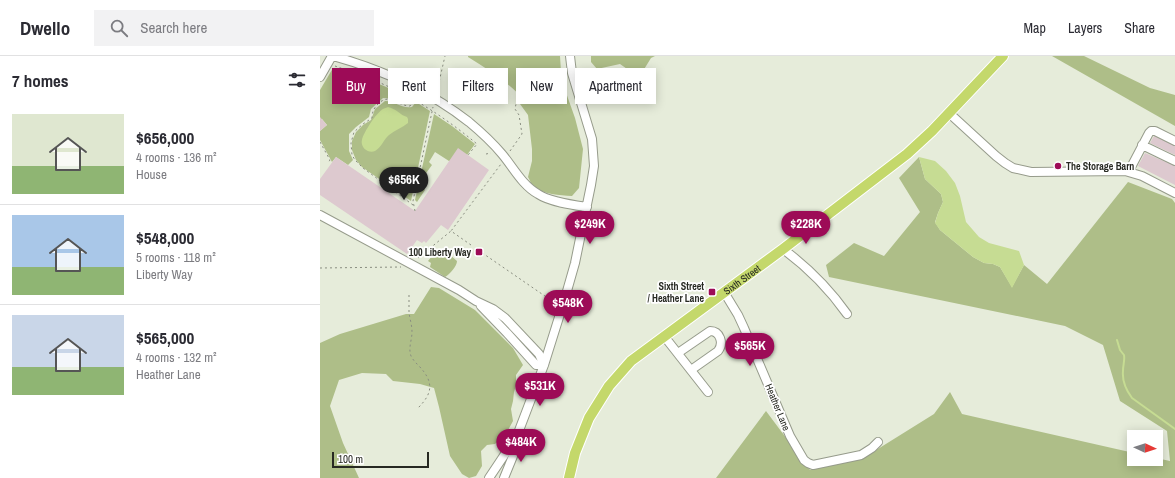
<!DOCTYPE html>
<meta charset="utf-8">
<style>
body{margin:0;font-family:"Archivo Narrow",sans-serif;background:#f2f2f3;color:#2b2b33;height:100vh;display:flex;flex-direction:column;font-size:15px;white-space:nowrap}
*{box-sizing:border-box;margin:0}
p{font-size:13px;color:#7c7c81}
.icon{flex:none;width:22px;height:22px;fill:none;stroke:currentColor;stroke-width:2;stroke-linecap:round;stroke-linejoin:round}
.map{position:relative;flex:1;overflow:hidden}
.side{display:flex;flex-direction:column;background:#fff;width:320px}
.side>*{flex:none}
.banner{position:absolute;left:12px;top:12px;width:380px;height:36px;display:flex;gap:8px}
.needle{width:26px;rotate:93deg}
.tools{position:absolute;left:807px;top:374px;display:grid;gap:8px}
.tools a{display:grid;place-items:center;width:36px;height:36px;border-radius:0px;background:#fff;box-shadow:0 2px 10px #0003;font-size:20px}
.scale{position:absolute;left:12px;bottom:10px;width:97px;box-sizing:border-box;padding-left:4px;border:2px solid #272922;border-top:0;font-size:11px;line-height:14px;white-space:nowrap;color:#272922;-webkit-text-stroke:3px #fff;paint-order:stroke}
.price{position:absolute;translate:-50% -34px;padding:0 9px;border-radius:14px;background:#9d0b57;color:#fff;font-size:13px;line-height:26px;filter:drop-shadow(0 1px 2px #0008)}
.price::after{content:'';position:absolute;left:50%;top:24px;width:12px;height:9px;margin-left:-6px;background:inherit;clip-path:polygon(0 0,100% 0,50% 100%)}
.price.selected{background:#222;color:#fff}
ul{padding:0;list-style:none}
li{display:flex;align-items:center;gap:12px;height:100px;padding:0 12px}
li+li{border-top:1px solid #e1e1e2}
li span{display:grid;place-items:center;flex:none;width:112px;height:80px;border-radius:0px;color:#555}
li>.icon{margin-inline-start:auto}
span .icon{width:48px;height:48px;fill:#fffc;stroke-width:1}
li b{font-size:17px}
h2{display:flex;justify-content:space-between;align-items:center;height:48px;padding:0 12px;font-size:17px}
.pill{padding:0 14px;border-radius:0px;background:#fff;box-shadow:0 2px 10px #0003;font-size:14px;line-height:36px}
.pill.selected{background:#9d0b57;color:#fff}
header{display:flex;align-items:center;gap:24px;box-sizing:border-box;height:56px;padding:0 20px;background:#fff;border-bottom:1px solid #e1e1e2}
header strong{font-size:19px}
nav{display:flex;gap:22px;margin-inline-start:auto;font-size:14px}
.search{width:280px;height:36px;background:#f2f2f3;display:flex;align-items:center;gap:10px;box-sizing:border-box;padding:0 14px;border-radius:0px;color:#7c7c81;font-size:15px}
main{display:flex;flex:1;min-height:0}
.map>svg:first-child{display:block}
.green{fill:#aebe88}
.water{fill:#c6dc93}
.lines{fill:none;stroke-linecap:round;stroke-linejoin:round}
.stream{stroke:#c6dc93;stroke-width:2}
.building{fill:#ddc9cf}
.minor-casing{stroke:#969b8b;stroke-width:10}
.major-casing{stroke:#fff;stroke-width:12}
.path{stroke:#898d80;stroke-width:1;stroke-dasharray:2 3;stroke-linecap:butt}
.minor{stroke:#fff;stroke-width:8}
.major{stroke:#c4d86b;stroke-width:10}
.poi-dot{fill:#9d0b57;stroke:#fff;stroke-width:1.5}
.labels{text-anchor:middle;stroke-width:3.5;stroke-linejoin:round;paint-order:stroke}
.poi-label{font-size:10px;font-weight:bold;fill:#272922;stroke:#fff;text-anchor:end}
.street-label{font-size:10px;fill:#272922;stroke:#fff}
</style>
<header>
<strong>Dwello</strong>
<div class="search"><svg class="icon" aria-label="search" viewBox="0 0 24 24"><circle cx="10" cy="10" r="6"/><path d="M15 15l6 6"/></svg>Search here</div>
<nav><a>Map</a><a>Layers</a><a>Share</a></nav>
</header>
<main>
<section class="side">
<h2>7 homes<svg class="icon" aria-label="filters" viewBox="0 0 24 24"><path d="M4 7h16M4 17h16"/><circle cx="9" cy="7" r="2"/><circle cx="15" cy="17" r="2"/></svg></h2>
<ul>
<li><span style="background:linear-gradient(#dfe7d0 65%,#8fb573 0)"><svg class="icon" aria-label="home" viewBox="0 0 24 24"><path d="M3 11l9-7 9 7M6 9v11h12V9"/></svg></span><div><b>$656,000</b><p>4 rooms · 136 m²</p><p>House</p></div></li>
<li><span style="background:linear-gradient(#a9c7e8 65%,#8fb573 0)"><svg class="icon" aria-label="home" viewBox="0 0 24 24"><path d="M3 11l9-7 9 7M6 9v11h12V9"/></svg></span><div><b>$548,000</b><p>5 rooms · 118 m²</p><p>Liberty Way</p></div></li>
<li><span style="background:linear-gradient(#c9d6e8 65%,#8fb573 0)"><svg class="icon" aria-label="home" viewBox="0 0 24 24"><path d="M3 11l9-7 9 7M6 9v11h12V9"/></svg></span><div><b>$565,000</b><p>4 rooms · 132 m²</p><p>Heather Lane</p></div></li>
</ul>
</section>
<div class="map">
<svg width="855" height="422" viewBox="0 0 855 422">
<rect width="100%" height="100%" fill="#e6ecda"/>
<path class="green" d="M 148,0 L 240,0 L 241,16 L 244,31 L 255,62 L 263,93 L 259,132 L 252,140 C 239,139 224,139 213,130 C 211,128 210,124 208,121 L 212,105 L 212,93 L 208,59 L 200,48 L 204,44 C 188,26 169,14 148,1 Z
M 271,0 L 335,0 L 331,2 L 323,15 L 310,15 L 300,8 L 277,13 L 271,6 Z
M 732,0 L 764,0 L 830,32 L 855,39 L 855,70 Z
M 13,12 C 41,21 69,30 93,45 L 89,48 C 80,48 74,42 63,42 L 51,53 L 49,61 L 36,71 L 29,78 L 29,95 L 33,104 L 28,109 L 16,101 L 12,106 L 0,84 L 0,75 L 7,69 L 2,63 L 0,64 L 0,34 Z
M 65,45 C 76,45 81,53 92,51 L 96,46 L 110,55 L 91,145 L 42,111 L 36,104 L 32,94 L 32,85 L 36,76 L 43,69 L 51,64 L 55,53 Z
M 114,58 L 132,70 L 155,88 L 147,99 L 129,105 L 115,96 L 109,106 L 112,109 L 104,120 L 106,122 L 100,130 L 105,134 L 97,146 L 95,144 Z
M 599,101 L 605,123 L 621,138 L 623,146 L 618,157 L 615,166 L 620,174 L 653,201 L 664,207 L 673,208 L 680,211 L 692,231 L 704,209 L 727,228 L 808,126 L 852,143 L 855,147 L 855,422 L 396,422 L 446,355 L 490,414 L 545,401 L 614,358 L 630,336 L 642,358 L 814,397 L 814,403 L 836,403 L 836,402 L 850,405 L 847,375 L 800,345 L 783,289 L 745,270 L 509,221 L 506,209 L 534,187 L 564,200 L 600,156 L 579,122 Z
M 120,197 L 130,199 L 137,205 C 137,210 130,218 125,221 L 110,211 L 111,207 L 108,205 L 112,200 Z
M 111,231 L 119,232 L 155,254 L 193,292 L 203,309 L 196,319 L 196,329 L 194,336 L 193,345 L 191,353 L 193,365 L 187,376 L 175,388 L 167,389 L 161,395 L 162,410 L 156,420 L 149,422 L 142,418 L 130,400 L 119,351 L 114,332 L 100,328 L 73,325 L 66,318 L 42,317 L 19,324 L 10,350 L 23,387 L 39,422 L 0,422 L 0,287 L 20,278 L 86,258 L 94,258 Z"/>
<path class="water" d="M 68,51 C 77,53 80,59 87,61 L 88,63 L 88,67 C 82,72 75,74 69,79 C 64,83 61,92 55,95 C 48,98 40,91 42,84 C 43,77 57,56 63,53 C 64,52 67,52 68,51 Z
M 599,101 L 615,105 L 626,115 L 635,127 L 640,140 L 646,166 L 659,181 L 669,187 L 699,195 L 704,209 L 692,232 L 680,211 L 673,208 L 664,207 L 653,201 L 620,174 L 615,167 L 618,157 L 623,146 L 621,138 L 605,123 Z"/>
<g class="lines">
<path class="stream" d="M 797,284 L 800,294 L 804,299 C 805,304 803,309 803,315 C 802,325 806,334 812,342 L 855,373"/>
</g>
<path class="building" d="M 0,61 L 7,69 L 0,75 Z
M 834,80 L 855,90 L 855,99 L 830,87 Z
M 138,92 L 169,114 L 128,174 L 121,169 L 106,187 L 104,185 L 102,187 L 97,184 L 87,198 L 0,139 L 0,123 L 16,101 L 95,155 Z
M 825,97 L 855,110 L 855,129 L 818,110 Z"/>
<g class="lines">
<defs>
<path id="minor" d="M 13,0 C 63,14 108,34 149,66 C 161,76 172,86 182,98 C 193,111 202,129 218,138 C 230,146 253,149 267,151
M 0,21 L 12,0
M 629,57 L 676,100 L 685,107 L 693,112 L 711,116 L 805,115 L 822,120 L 855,137
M 822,89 L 855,105
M 809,115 L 829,77 L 831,75 L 835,75 L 855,85
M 0,159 L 139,234 L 156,245 L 173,253 L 185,262 L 219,298 L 224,309
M 463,193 C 486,210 510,234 527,258
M 404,236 L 418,259 L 424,272 L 470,380 L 484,404 L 488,407 L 493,409 L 541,399 L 552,392 L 558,386
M 161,250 L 187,277 L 216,309 L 224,309
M 344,280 L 388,336
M 358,297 L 390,275 C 400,275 404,287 398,295 L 371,314
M 169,422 L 187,395 L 195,386
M 184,422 L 193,400 L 195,385 L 224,309 L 245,242 L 255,207 L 271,129 L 274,110 L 272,83 L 252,17 L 250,0"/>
<g id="major">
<path id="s1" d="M 249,422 L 255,397 L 269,362 L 289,330 L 311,305 L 463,193 L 587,98 L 612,75 L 683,0"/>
</g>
</defs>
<use href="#minor" class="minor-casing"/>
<use href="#major" class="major-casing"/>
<path class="path" d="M 15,10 C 29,15 44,20 58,26 C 94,41 127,63 157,88 L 148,99
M 117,35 L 125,0
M 0,86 L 10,104 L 8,107
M 190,95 L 202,78 L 199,59 L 195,53 L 196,48
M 166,98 L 171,97
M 93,149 L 43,112 L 35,104 L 32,99 L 31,87 L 34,76 L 43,68 L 52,62 C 52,56 54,52 58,48 C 70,36 77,50 90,50 L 95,45
M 95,155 L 93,145 L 113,51
M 151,189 L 131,175 L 181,108
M 158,194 L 235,247
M 98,202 L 131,175
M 0,212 L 81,211
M 89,239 C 89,245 89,251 89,257 C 90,263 92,270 92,276 C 92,284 88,292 91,300 C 93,304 96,307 99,310 C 114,326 113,337 98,352"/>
<use href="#minor" class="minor"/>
<use href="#major" class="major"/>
</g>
<g class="poi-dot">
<circle cx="738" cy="110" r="4"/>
<rect x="155" y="192" width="8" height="8" rx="2"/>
<rect x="388" y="232" width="8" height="8" rx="2"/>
</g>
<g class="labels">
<g class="poi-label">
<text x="746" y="114" text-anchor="start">The Storage Barn</text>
<text x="151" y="200">100 Liberty Way</text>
<text x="384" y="234">Sixth Street<tspan x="384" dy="12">/ Heather Lane</tspan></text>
</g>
<g class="street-label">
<text dy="4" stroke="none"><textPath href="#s1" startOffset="272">Sixth Street</textPath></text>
<text transform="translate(458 351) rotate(68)" y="4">Heather Lane</text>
</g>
</g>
</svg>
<div class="tools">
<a><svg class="needle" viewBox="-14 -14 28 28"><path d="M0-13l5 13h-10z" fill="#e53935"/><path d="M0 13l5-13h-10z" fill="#7c7c81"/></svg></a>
</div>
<div class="scale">100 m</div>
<b class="price selected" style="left:84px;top:145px">$656K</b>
<b class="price" style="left:270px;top:189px">$249K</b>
<b class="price" style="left:486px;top:189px">$228K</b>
<b class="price" style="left:248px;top:268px">$548K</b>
<b class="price" style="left:430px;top:311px">$565K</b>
<b class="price" style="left:220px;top:351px">$531K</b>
<b class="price" style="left:201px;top:407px">$484K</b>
<div class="banner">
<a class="pill selected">Buy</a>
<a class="pill">Rent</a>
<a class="pill">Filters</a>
<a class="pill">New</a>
<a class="pill">Apartment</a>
</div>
</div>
</main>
